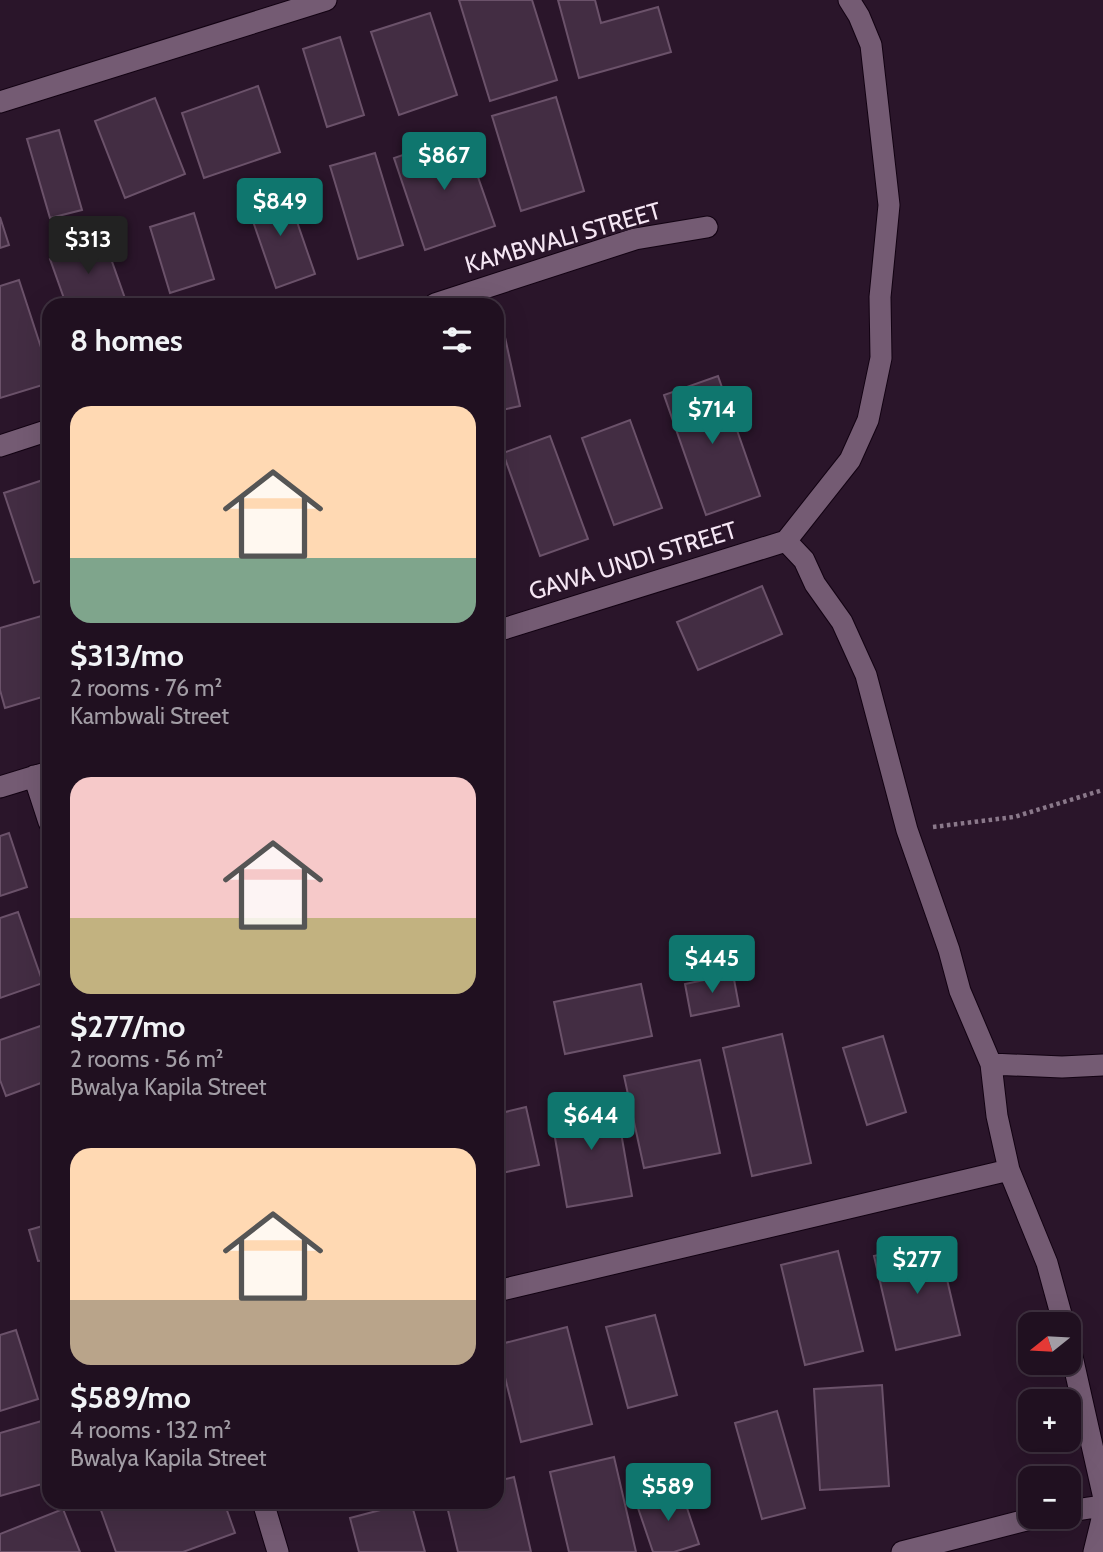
<!DOCTYPE html>
<meta charset="utf-8">
<style>
body{margin:0;font-family:Cabin,sans-serif;background:#2d1e2d;color:#f1f3f6;height:100vh;display:flex;flex-direction:column;font-size:26px;white-space:nowrap}
*{box-sizing:border-box;margin:0}
p{font-size:23px;color:#a29da5}
.icon{flex:none;width:38px;height:38px;fill:none;stroke:currentColor;stroke-width:2;stroke-linecap:round;stroke-linejoin:round}
.map{position:relative;flex:1;overflow:hidden}
.drawer{position:absolute;left:42px;top:298px;width:462px;height:1211px;display:flex;flex-direction:column;background:#201020;border-radius:21px;box-shadow:0 7px 28px #0002,0 0 0 2px #3d303e}
.drawer>*{flex:none}
.needle{width:46px;rotate:252deg}
.tools{position:absolute;left:1018px;top:1312px;display:grid;gap:14px}
.tools a{display:grid;place-items:center;width:63px;height:63px;border-radius:14px;background:#201020;box-shadow:0 7px 28px #0002,0 0 0 2px #3d303e;font-size:35px}
.price{position:absolute;translate:-50% -60px;padding:0 16px;border-radius:7px;background:#0f766e;color:#fff;font-size:23px;line-height:46px;filter:drop-shadow(0 2px 4px #0008)}
.price::after{content:'';position:absolute;left:50%;top:42px;width:21px;height:16px;margin-left:-10px;background:inherit;clip-path:polygon(0 0,100% 0,50% 100%)}
.price.active{background:#222;color:#fff}
ul{padding:0;list-style:none}
li{display:grid;align-content:center;gap:14px;height:371px;padding:0 28px}
li span{display:grid;place-items:center;height:217px;border-radius:21px;color:#555}
li>.icon{margin-inline-start:auto}
span .icon{width:126px;height:126px;fill:#fffc;stroke-width:1}
li b{font-size:30px}
h2{display:flex;justify-content:space-between;align-items:center;height:84px;padding:0 28px;font-size:30px}
.map>svg:first-child{display:block}
.building{fill:#432d43;stroke:#6b526a;stroke-width:2}
.lines{fill:none;stroke-linecap:round;stroke-linejoin:round}
.minor-casing{stroke:#120212;stroke-width:23}
.path{stroke:#8a788a;stroke-width:4.5;stroke-dasharray:3.5 3.5;stroke-linecap:butt}
.minor{stroke:#745b73;stroke-width:21}
.labels{text-anchor:middle;stroke-width:5;stroke-linejoin:round;paint-order:stroke}
.street-label{font-size:24px;fill:#f5e6f4;stroke:#2a152a}
</style>
<div class="map">
<svg width="1103" height="1552" viewBox="0 0 1103 1552">
<rect width="100%" height="100%" fill="#2a152a"/>
<path class="building" d="M 459,0 L 532,0 L 557,80 L 490,101 Z
M 558,0 L 595,0 L 601,23 L 658,7 L 671,52 L 579,78 Z
M 430,13 L 457,95 L 399,115 L 371,32 Z
M 340,37 L 364,115 L 327,127 L 303,49 Z
M 258,86 L 280,152 L 204,178 L 182,113 Z
M 556,97 L 584,191 L 521,211 L 492,116 Z
M 155,98 L 185,174 L 125,198 L 95,121 Z
M 59,130 L 82,210 L 50,218 L 27,139 Z
M 463,134 L 495,226 L 425,250 L 394,158 Z
M 375,153 L 403,245 L 358,259 L 330,166 Z
M 285,187 L 315,274 L 276,288 L 246,201 Z
M 194,213 L 214,279 L 170,293 L 150,227 Z
M 0,217 L 9,245 L 0,248 Z
M 104,239 L 127,304 L 66,304 L 50,259 Z
M 19,280 L 49,372 L 49,383 L 0,398 L 0,286 Z
M 503,328 L 520,406 L 497,411 L 497,329 Z
M 718,376 L 760,496 L 706,515 L 664,395 Z
M 630,420 L 662,508 L 614,525 L 582,438 Z
M 550,436 L 588,539 L 540,556 L 503,453 Z
M 49,478 L 49,578 L 34,583 L 4,493 Z
M 762,586 L 782,634 L 698,670 L 677,622 Z
M 48,614 L 49,695 L 5,708 L 0,690 L 0,628 Z
M 9,833 L 27,887 L 0,896 L 0,836 Z
M 18,912 L 43,983 L 0,998 L 0,918 Z
M 733,974 L 739,1006 L 691,1016 L 685,984 Z
M 641,984 L 652,1036 L 565,1054 L 554,1002 Z
M 49,1023 L 49,1080 L 6,1096 L 0,1080 L 0,1040 Z
M 782,1034 L 811,1163 L 752,1176 L 723,1048 Z
M 883,1036 L 906,1112 L 867,1125 L 843,1048 Z
M 700,1060 L 720,1153 L 644,1168 L 624,1076 Z
M 615,1098 L 632,1196 L 567,1207 L 550,1109 Z
M 526,1107 L 539,1165 L 497,1174 L 497,1114 Z
M 49,1224 L 49,1260 L 38,1261 L 29,1230 Z
M 938,1241 L 960,1335 L 896,1350 L 874,1256 Z
M 838,1251 L 863,1351 L 805,1365 L 781,1265 Z
M 655,1315 L 677,1395 L 628,1408 L 606,1327 Z
M 567,1327 L 592,1424 L 521,1442 L 497,1345 Z
M 16,1330 L 38,1399 L 0,1411 L 0,1335 Z
M 882,1385 L 889,1486 L 820,1490 L 814,1389 Z
M 777,1411 L 805,1508 L 762,1519 L 735,1423 Z
M 45,1420 L 49,1435 L 49,1482 L 0,1496 L 0,1433 Z
M 614,1457 L 636,1552 L 569,1552 L 550,1472 Z
M 514,1477 L 531,1552 L 458,1552 L 446,1502 L 497,1502 L 497,1481 Z
M 681,1490 L 699,1544 L 674,1552 L 653,1552 L 637,1505 Z
M 98,1502 L 224,1502 L 235,1533 L 183,1552 L 116,1552 Z
M 411,1502 L 425,1552 L 359,1552 L 350,1518 Z
M 63,1509 L 80,1552 L 0,1552 L 0,1534 Z"/>
<g class="lines">
<defs>
<path id="minor" d="M 0,102 L 326,0
M 435,304 L 635,239 L 707,227
M 0,446 L 49,430
M 786,541 L 804,560 L 815,584 L 842,622 L 866,675 L 907,830 L 949,950 L 960,991 L 991,1064 L 997,1116 L 1009,1170 L 1047,1263 L 1064,1325
M 786,541 L 850,460 L 868,420 L 881,358 L 880,297 L 889,205 L 871,45 L 859,16 L 849,0
M 497,631 L 786,541
M 34,776 L 49,822
M 0,787 L 49,772
M 991,1064 L 1062,1067 L 1103,1065
M 497,1291 L 1009,1170
M 1069,1343 L 1103,1494
M 263,1502 L 278,1552
M 1069,1511 L 1103,1506
M 902,1552 L 1038,1517
M 1094,1552 L 1103,1515"/>
</defs>
<use href="#minor" class="minor-casing"/>
<path class="path" d="M 933,827 L 1014,817 L 1103,790"/>
<use href="#minor" class="minor"/>
</g>
<g class="labels">
<g class="street-label">
<text transform="translate(563 238) rotate(-16)" y="8">KAMBWALI STREET</text>
<text transform="translate(633 561) rotate(-17)" y="8">GAWA UNDI STREET</text>
</g>
</g>
</svg>
<div class="tools">
<a><svg class="needle" viewBox="-14 -14 28 28"><path d="M0-13l5 13h-10z" fill="#e53935"/><path d="M0 13l5-13h-10z" fill="#a29da5"/></svg></a>
<a>+</a>
<a>−</a>
</div>
<b class="price" style="left:444px;top:192px">$867</b>
<b class="price" style="left:280px;top:238px">$849</b>
<b class="price active" style="left:88px;top:276px">$313</b>
<b class="price" style="left:712px;top:446px">$714</b>
<b class="price" style="left:712px;top:995px">$445</b>
<b class="price" style="left:591px;top:1152px">$644</b>
<b class="price" style="left:917px;top:1296px">$277</b>
<b class="price" style="left:668px;top:1523px">$589</b>
<section class="drawer">
<h2>8 homes<svg class="icon" aria-label="filters" viewBox="0 0 24 24"><path d="M4 7h16M4 17h16"/><circle cx="9" cy="7" r="2"/><circle cx="15" cy="17" r="2"/></svg></h2>
<ul>
<li><span style="background:linear-gradient(#ffd9b3 70%,#7fa58c 0)"><svg class="icon" aria-label="home" viewBox="0 0 24 24"><path d="M3 11l9-7 9 7M6 9v11h12V9"/></svg></span><div><b>$313/mo</b><p>2 rooms · 76 m²</p><p>Kambwali Street</p></div></li>
<li><span style="background:linear-gradient(#f6c9c9 65%,#c2b280 0)"><svg class="icon" aria-label="home" viewBox="0 0 24 24"><path d="M3 11l9-7 9 7M6 9v11h12V9"/></svg></span><div><b>$277/mo</b><p>2 rooms · 56 m²</p><p>Bwalya Kapila Street</p></div></li>
<li><span style="background:linear-gradient(#ffd9b3 70%,#b9a48a 0)"><svg class="icon" aria-label="home" viewBox="0 0 24 24"><path d="M3 11l9-7 9 7M6 9v11h12V9"/></svg></span><div><b>$589/mo</b><p>4 rooms · 132 m²</p><p>Bwalya Kapila Street</p></div></li>
</ul>
</section>
</div>
